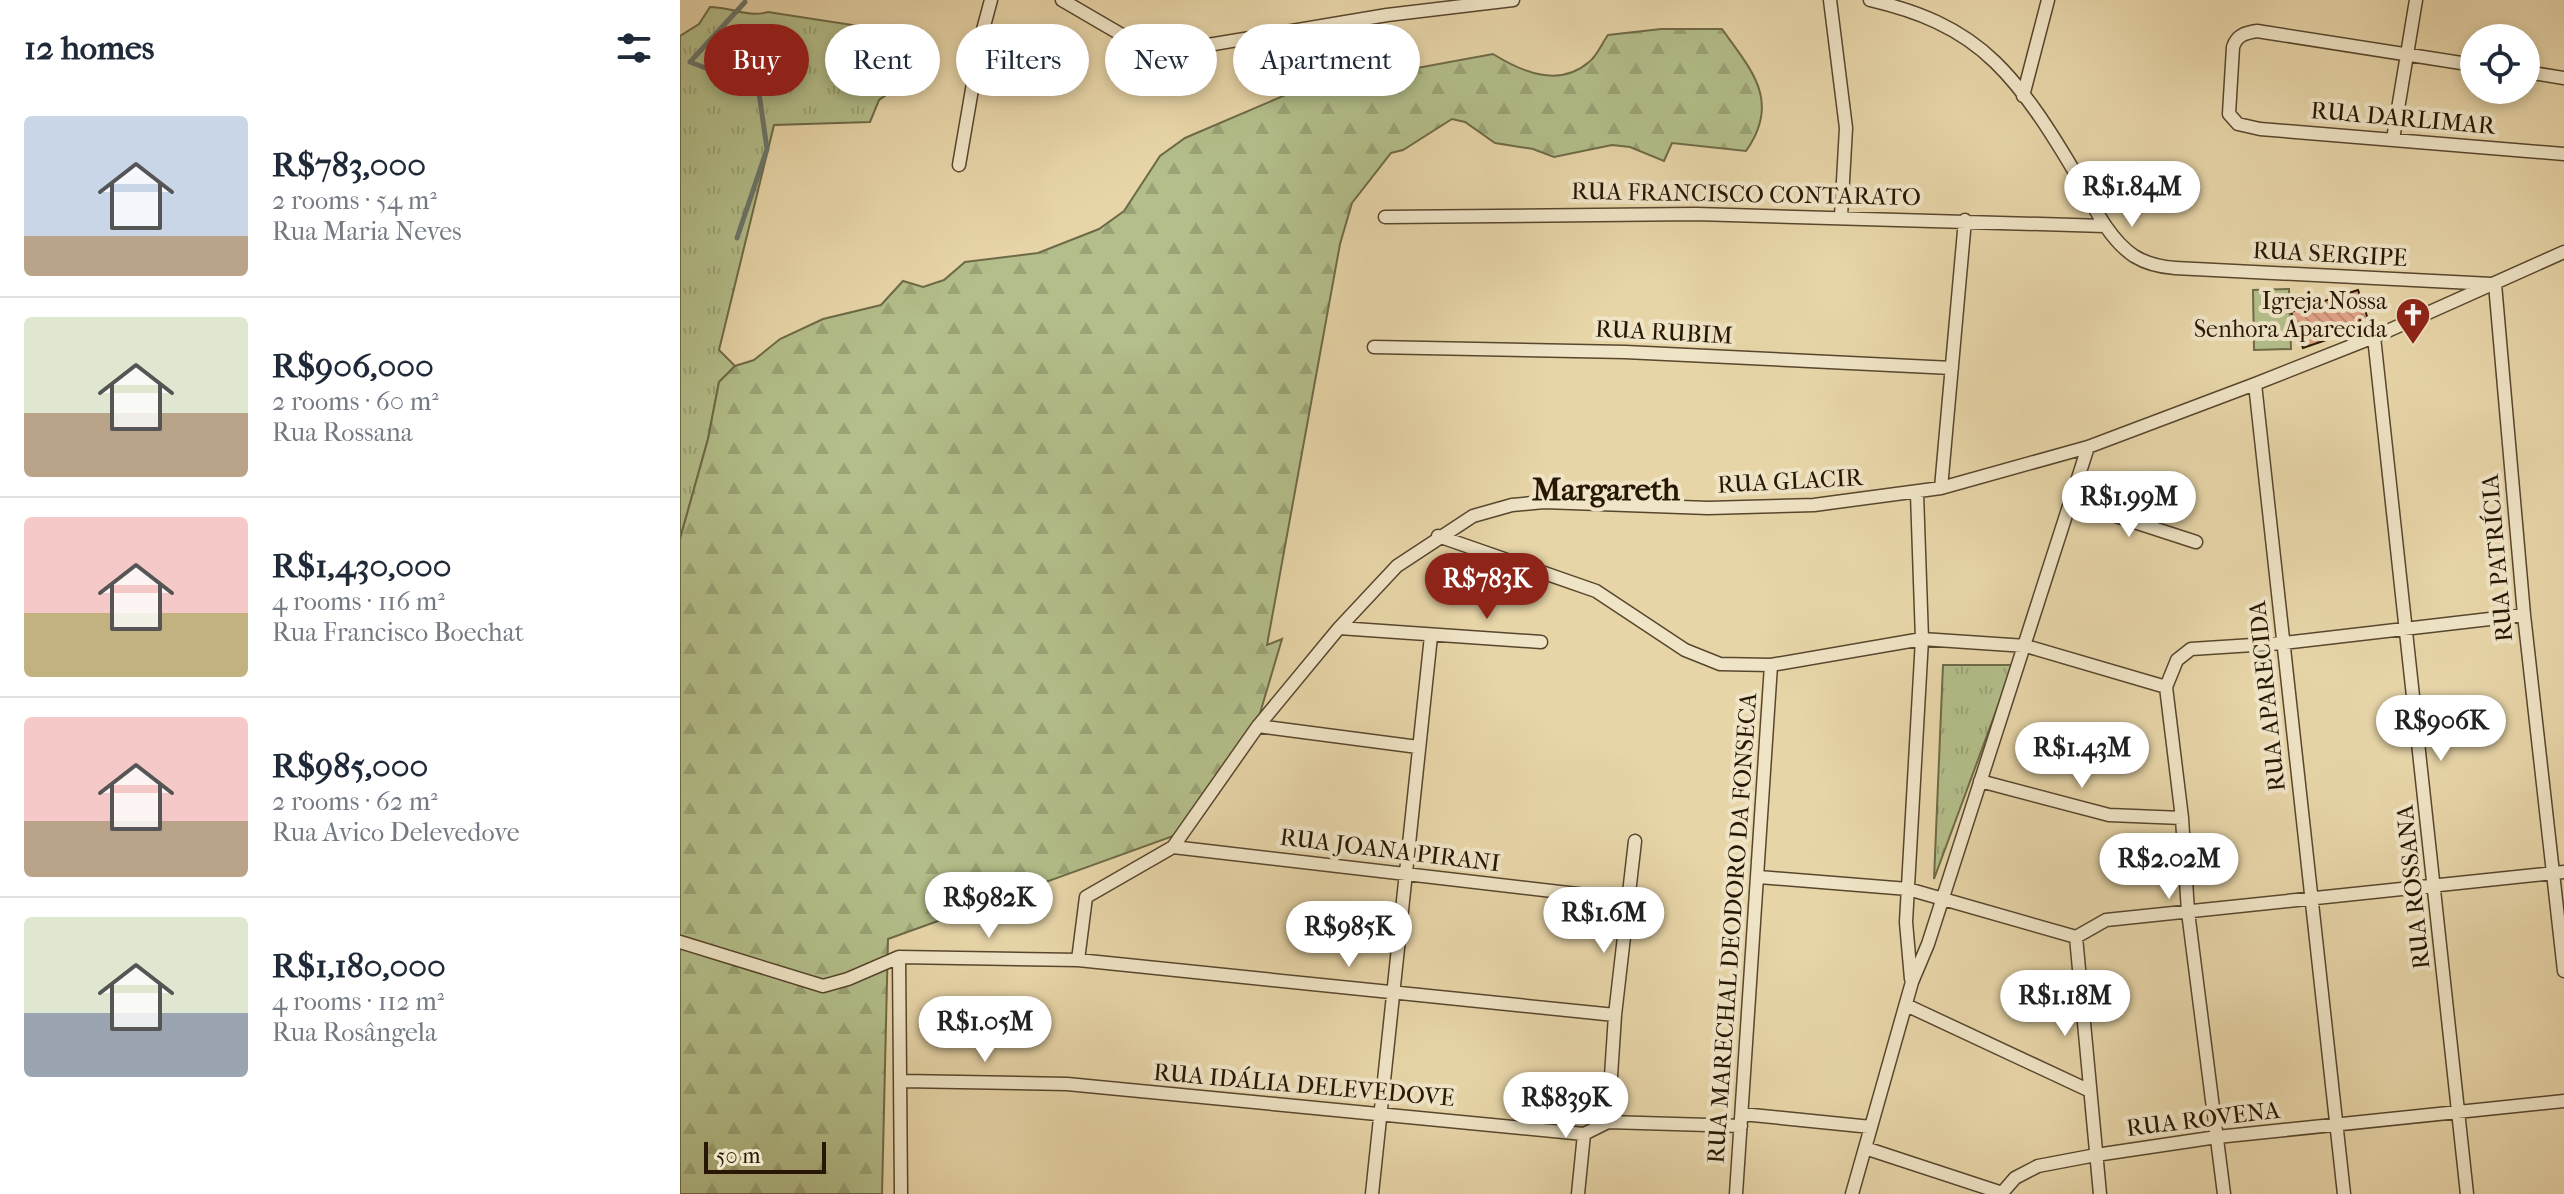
<!DOCTYPE html>
<meta charset="utf-8">
<style>
body{margin:0;font-family:"IM FELL French Canon",serif;background:#f6f6f7;color:#1f2937;height:100vh;display:flex;flex-direction:column;font-size:30px;white-space:nowrap}
*{box-sizing:border-box;margin:0}
p{font-size:26px;color:#747a83}
.icon{flex:none;width:44px;height:44px;fill:none;stroke:currentColor;stroke-width:2;stroke-linecap:round;stroke-linejoin:round}
.map{position:relative;flex:1;overflow:hidden}
.sheet{display:flex;flex-direction:column;background:#fff;width:680px}
.sheet>*{flex:none}
.hud{position:absolute;left:24px;top:24px;width:760px;height:72px;display:flex;gap:16px}
.tools{position:absolute;left:1780px;top:24px;display:grid;gap:16px}
.tools a{display:grid;place-items:center;width:80px;height:80px;border-radius:50%;background:#fff;box-shadow:0 4px 12px #0003;font-size:40px}
.scale{position:absolute;left:24px;bottom:20px;width:122px;box-sizing:border-box;padding-left:8px;border:4px solid #281704;border-top:0;font-size:22px;line-height:28px;white-space:nowrap;color:#281704;-webkit-text-stroke:6px #efe4c6;paint-order:stroke}
.price{position:absolute;translate:-50% -68px;padding:0 18px;border-radius:28px;background:#fff;color:#222;font-size:26px;line-height:52px;filter:drop-shadow(0 2px 4px #0008)}
.price::after{content:'';position:absolute;left:50%;top:48px;width:24px;height:18px;margin-left:-12px;background:inherit;clip-path:polygon(0 0,100% 0,50% 100%)}
.price.current{background:#8f2418;color:#fff}
ul{padding:0;list-style:none}
li{display:flex;align-items:center;gap:24px;height:200px;padding:0 24px}
li+li{border-top:2px solid #e0e1e3}
li span{display:grid;place-items:center;flex:none;width:224px;height:160px;border-radius:8px;color:#555}
li>.icon{margin-inline-start:auto}
span .icon{width:96px;height:96px;fill:#fffc;stroke-width:1}
li b{font-size:34px}
h2{display:flex;justify-content:space-between;align-items:center;height:96px;padding:0 24px;font-size:34px}
.tag{padding:0 28px;border-radius:36px;background:#fff;box-shadow:0 4px 12px #0003;font-size:28px;line-height:72px}
.tag.current{background:#8f2418;color:#fff}
main{display:flex;flex:1;min-height:0}
.map>svg:first-child{display:block}
.grass{fill:url(#grass-tufts);stroke:#6e6a47;stroke-width:2}
.forest{fill:url(#forest-firs);stroke:#6e6a47;stroke-width:2}
.pitch{fill:#b3be8a;stroke:#6e6a47;stroke-width:2}
.lines{fill:none;stroke-linecap:round;stroke-linejoin:round}
.stream{stroke:#6c766c;stroke-width:5}
.building{fill:url(#building-back-hatch);stroke:#281704;stroke-width:2}
.street-casing{stroke:#58462d;stroke-width:15}
.street{stroke:#efe4c6;stroke-width:12}
.labels{text-anchor:middle;stroke-width:8;stroke-linejoin:round;paint-order:stroke}
.street-label{font-size:24px;fill:#281704;stroke:#efe4c6}
.poi-label{font-size:24px;fill:#281704;stroke:#efe4c6;text-anchor:end}
.district-label{font-size:32px;font-weight:bold;fill:#281704;stroke:#efe4c6}
</style>
<main>
<section class="sheet">
<h2>12 homes<svg class="icon" aria-label="filters" viewBox="0 0 24 24"><path d="M4 7h16M4 17h16"/><circle cx="9" cy="7" r="2"/><circle cx="15" cy="17" r="2"/></svg></h2>
<ul>
<li><span style="background:linear-gradient(#c9d6e8 75%,#b9a48a 0)"><svg class="icon" aria-label="home" viewBox="0 0 24 24"><path d="M3 11l9-7 9 7M6 9v11h12V9"/></svg></span><div><b>R$783,000</b><p>2 rooms · 54 m²</p><p>Rua Maria Neves</p></div></li>
<li><span style="background:linear-gradient(#dfe7d0 60%,#b9a48a 0)"><svg class="icon" aria-label="home" viewBox="0 0 24 24"><path d="M3 11l9-7 9 7M6 9v11h12V9"/></svg></span><div><b>R$906,000</b><p>2 rooms · 60 m²</p><p>Rua Rossana</p></div></li>
<li><span style="background:linear-gradient(#f6c9c9 60%,#c2b280 0)"><svg class="icon" aria-label="home" viewBox="0 0 24 24"><path d="M3 11l9-7 9 7M6 9v11h12V9"/></svg></span><div><b>R$1,430,000</b><p>4 rooms · 116 m²</p><p>Rua Francisco Boechat</p></div></li>
<li><span style="background:linear-gradient(#f6c9c9 65%,#b9a48a 0)"><svg class="icon" aria-label="home" viewBox="0 0 24 24"><path d="M3 11l9-7 9 7M6 9v11h12V9"/></svg></span><div><b>R$985,000</b><p>2 rooms · 62 m²</p><p>Rua Avico Delevedove</p></div></li>
<li><span style="background:linear-gradient(#dfe7d0 60%,#9aa5b1 0)"><svg class="icon" aria-label="home" viewBox="0 0 24 24"><path d="M3 11l9-7 9 7M6 9v11h12V9"/></svg></span><div><b>R$1,180,000</b><p>4 rooms · 112 m²</p><p>Rua Rosângela</p></div></li>
</ul>
</section>
<div class="map">
<svg width="1884" height="1194" viewBox="0 0 1884 1194">
<defs>
<pattern id="grass-tufts" width="24" height="20" patternUnits="userSpaceOnUse" patternTransform="scale(2)"><rect width="24" height="20" fill="#b3be8a"/><path d="M3 7l-1-3M5 7V3M7 7l1-3M15 17l-1-3M17 17v-4M19 17l1-3" fill="none" stroke="#9aa375"/></pattern>
<pattern id="forest-firs" width="22" height="20" patternUnits="userSpaceOnUse" patternTransform="scale(2)"><rect width="22" height="20" fill="#b3be8a"/><path d="M5 1l3.5 6h-7zM16 11l3.5 6h-7z" fill="#9aa375"/></pattern>
<pattern id="building-back-hatch" width="6" height="6" patternUnits="userSpaceOnUse" patternTransform="scale(2)"><rect width="6" height="6" fill="#dfa185"/><path d="M-1 5l2 2M0 0l6 6M5-1l2 2" fill="none" stroke="#bf8a71"/></pattern>
</defs>
<rect width="100%" height="100%" fill="#e7d5a8"/>
<filter id="stains"><feTurbulence type="fractalNoise" baseFrequency=".0025" numOctaves="4"/><feColorMatrix values="0 0 0 0 .2 0 0 0 0 .09 0 0 0 0 .02 0 0 0 .5 -.17"/></filter>
<radialGradient id="worn" r=".72"><stop offset=".6" stop-color="#630" stop-opacity="0"/><stop offset="1" stop-color="#630" stop-opacity=".3"/></radialGradient>
<path class="grass" d="M 30,7 C 52,7 67,18 88,12 L 231,34 L 222,84 L 199,100 L 190,122 L 94,125 L 39,350 L 55,366 L 39,382 L 28,439 L 0,539 L 0,36 L 19,24 Z
M 1263,665 L 1333,665 L 1254,879 Z"/>
<path class="forest" d="M 981,29 L 1042,29 C 1072,71 1101,101 1066,151 L 992,143 L 984,161 L 950,147 L 932,145 L 874,157 L 853,149 L 815,143 L 785,122 L 772,119 L 723,150 L 711,153 L 672,203 L 660,244 L 587,645 L 602,639 L 570,747 L 510,830 L 208,939 L 202,1194 L 0,1194 L 0,539 L 28,439 L 39,382 L 55,366 L 74,360 L 100,339 L 143,319 L 201,305 L 223,281 L 243,287 L 264,280 L 285,262 L 358,253 L 419,229 L 444,211 L 480,156 L 505,138 L 617,90 L 813,54 C 842,72 879,88 909,62 C 917,56 922,43 928,35 Z"/>
<path class="pitch" d="M 1609,289 L 1611,349 L 1574,350 L 1573,290 Z"/>
<g class="lines">
<path class="stream" d="M 57,238 L 87,149 L 78,86 L 65,70 L 41,74 L 10,62 L 65,2"/>
</g>
<path class="building" d="M 1678,290 L 1690,325 L 1623,348 L 1611,312 Z"/>
<g class="lines">
<defs>
<path id="street" d="M 382,0 L 442,35 L 477,49 L 522,46 L 707,15 L 833,0
M 1150,0 L 1166,128 L 1161,216
M 1190,0 C 1237,11 1279,27 1315,62 C 1346,92 1372,134 1394,171 C 1411,200 1426,237 1454,256 C 1467,264 1481,267 1495,268 L 1812,284
M 1794,65 L 1577,31 C 1565,33 1557,35 1553,47 L 1549,114 L 1558,124 L 1580,129 L 1884,154
M 1846,72 L 1884,78
M 1343,96 L 1368,0
M 1713,139 L 1736,0
M 279,165 L 301,37 L 311,0
M 705,217 L 1016,214 L 1425,226
M 1815,284 L 1844,615 L 1884,971
M 1694,337 L 1787,1194
M 694,347 L 945,352 L 1272,368
M 1575,384 L 1664,1194
M 1261,488 L 1285,220
M 1393,502 L 1516,542
M 758,536 L 916,591 L 1005,650 L 1040,664 L 1091,665 L 1242,639 L 1346,646 L 1486,687
M 659,628 L 861,642
M 578,726 L 738,747
M 1300,781 L 1429,815 L 1502,818
M 493,847 L 949,900
M 1079,877 L 1228,889 L 1396,937
M 0,942 L 143,986 L 168,979 L 219,957 L 398,960 L 935,1015
M 219,957 L 221,1194
M 398,960 L 406,897 L 493,847 L 578,726 L 659,628 L 717,566 L 793,516 L 832,505 L 864,502 L 1028,508 L 1134,505 L 1261,488 L 1408,447 L 1575,384 L 1694,337 L 1884,252
M 1231,979 L 1226,922 L 1242,639 L 1237,494
M 1226,1005 L 1408,1090
M 222,1081 L 387,1084 L 904,1134
M 1062,1114 L 1191,1127
M 928,1122 L 935,1015 L 955,841
M 1185,1148 L 1322,1193 L 1335,1178 L 1358,1166 L 1416,1155 L 1537,1137 L 1884,1101
M 692,1194 L 751,636
M 898,1194 L 904,1134 L 928,1122 L 1061,1126
M 1056,1194 L 1091,665
M 1172,1194 L 1232,982 L 1248,944 L 1408,447
M 1420,1194 L 1396,937 L 1426,920 L 1884,872
M 1544,1194 L 1508,912 L 1502,818 L 1486,687 L 1497,660 L 1511,649 L 1604,643 L 1844,615"/>
</defs>
<use href="#street" class="street-casing"/>
<use href="#street" class="street"/>
</g>
<defs>
<symbol id="church-pin" viewBox="-11 -11 22 30"><path d="M0 17L-7.5 6A9.5 9.5 0 1 1 7.5 6Z" fill="#8f2418" stroke="#efe4c6"/><path d="M-1.2-6h2.4v3.5h3.3v2.4h-3.3V6h-2.4V-.1h-3.3v-2.4h3.3Z" fill="#fff"/></symbol>
</defs>
<g fill-rule="evenodd">
<use href="#church-pin" x="1713" y="295" width="40" height="54"/>
</g>
<g class="labels">
<g class="street-label">
<text transform="translate(1723 118) rotate(5)" y="8">RUA DARLIMAR</text>
<text transform="translate(1066 194) rotate(1)" y="8">RUA FRANCISCO CONTARATO</text>
<text transform="translate(1650 254) rotate(3)" y="8">RUA SERGIPE</text>
<text transform="translate(984 332) rotate(3)" y="8">RUA RUBIM</text>
<text transform="translate(1110 481) rotate(-3)" y="8">RUA GLACIR</text>
<text transform="translate(1817 558) rotate(-95)" y="8">RUA PATRÍCIA</text>
<text transform="translate(1587 696) rotate(-96)" y="8">RUA APARECIDA</text>
<text transform="translate(710 850) rotate(7)" y="8">RUA JOANA PIRANI</text>
<text transform="translate(1733 887) rotate(-96)" y="8">RUA ROSSANA</text>
<text transform="translate(1052 928) rotate(-86)" y="8">RUA MARECHAL DEODORO DA FONSECA</text>
<text transform="translate(624 1085) rotate(5)" y="8">RUA IDÁLIA DELEVEDOVE</text>
<text transform="translate(1523 1119) rotate(-7)" y="8">RUA ROVENA</text>
</g>
<g class="poi-label">
<text x="1707" y="309">Igreja Nossa<tspan x="1707" dy="28">Senhora Aparecida</tspan></text>
</g>
<g class="district-label">
<text x="926" y="500">Margareth</text>
</g>
</g>
<rect width="100%" height="100%" filter="url(#stains)"/>
<rect width="100%" height="100%" fill="url(#worn)"/>
</svg>
<div class="tools">
<a><svg class="icon" aria-label="locate" viewBox="0 0 24 24"><circle cx="12" cy="12" r="6"/><path d="M12 2v4M12 18v4M2 12h4M18 12h4"/></svg></a>
</div>
<div class="scale">50 m</div>
<b class="price" style="left:1452px;top:229px">R$1.84M</b>
<b class="price" style="left:1449px;top:539px">R$1.99M</b>
<b class="price current" style="left:807px;top:621px">R$783K</b>
<b class="price" style="left:1761px;top:763px">R$906K</b>
<b class="price" style="left:1402px;top:790px">R$1.43M</b>
<b class="price" style="left:1489px;top:901px">R$2.02M</b>
<b class="price" style="left:309px;top:940px">R$982K</b>
<b class="price" style="left:924px;top:955px">R$1.6M</b>
<b class="price" style="left:669px;top:969px">R$985K</b>
<b class="price" style="left:1385px;top:1038px">R$1.18M</b>
<b class="price" style="left:305px;top:1064px">R$1.05M</b>
<b class="price" style="left:886px;top:1140px">R$839K</b>
<div class="hud">
<a class="tag current">Buy</a>
<a class="tag">Rent</a>
<a class="tag">Filters</a>
<a class="tag">New</a>
<a class="tag">Apartment</a>
</div>
</div>
</main>
